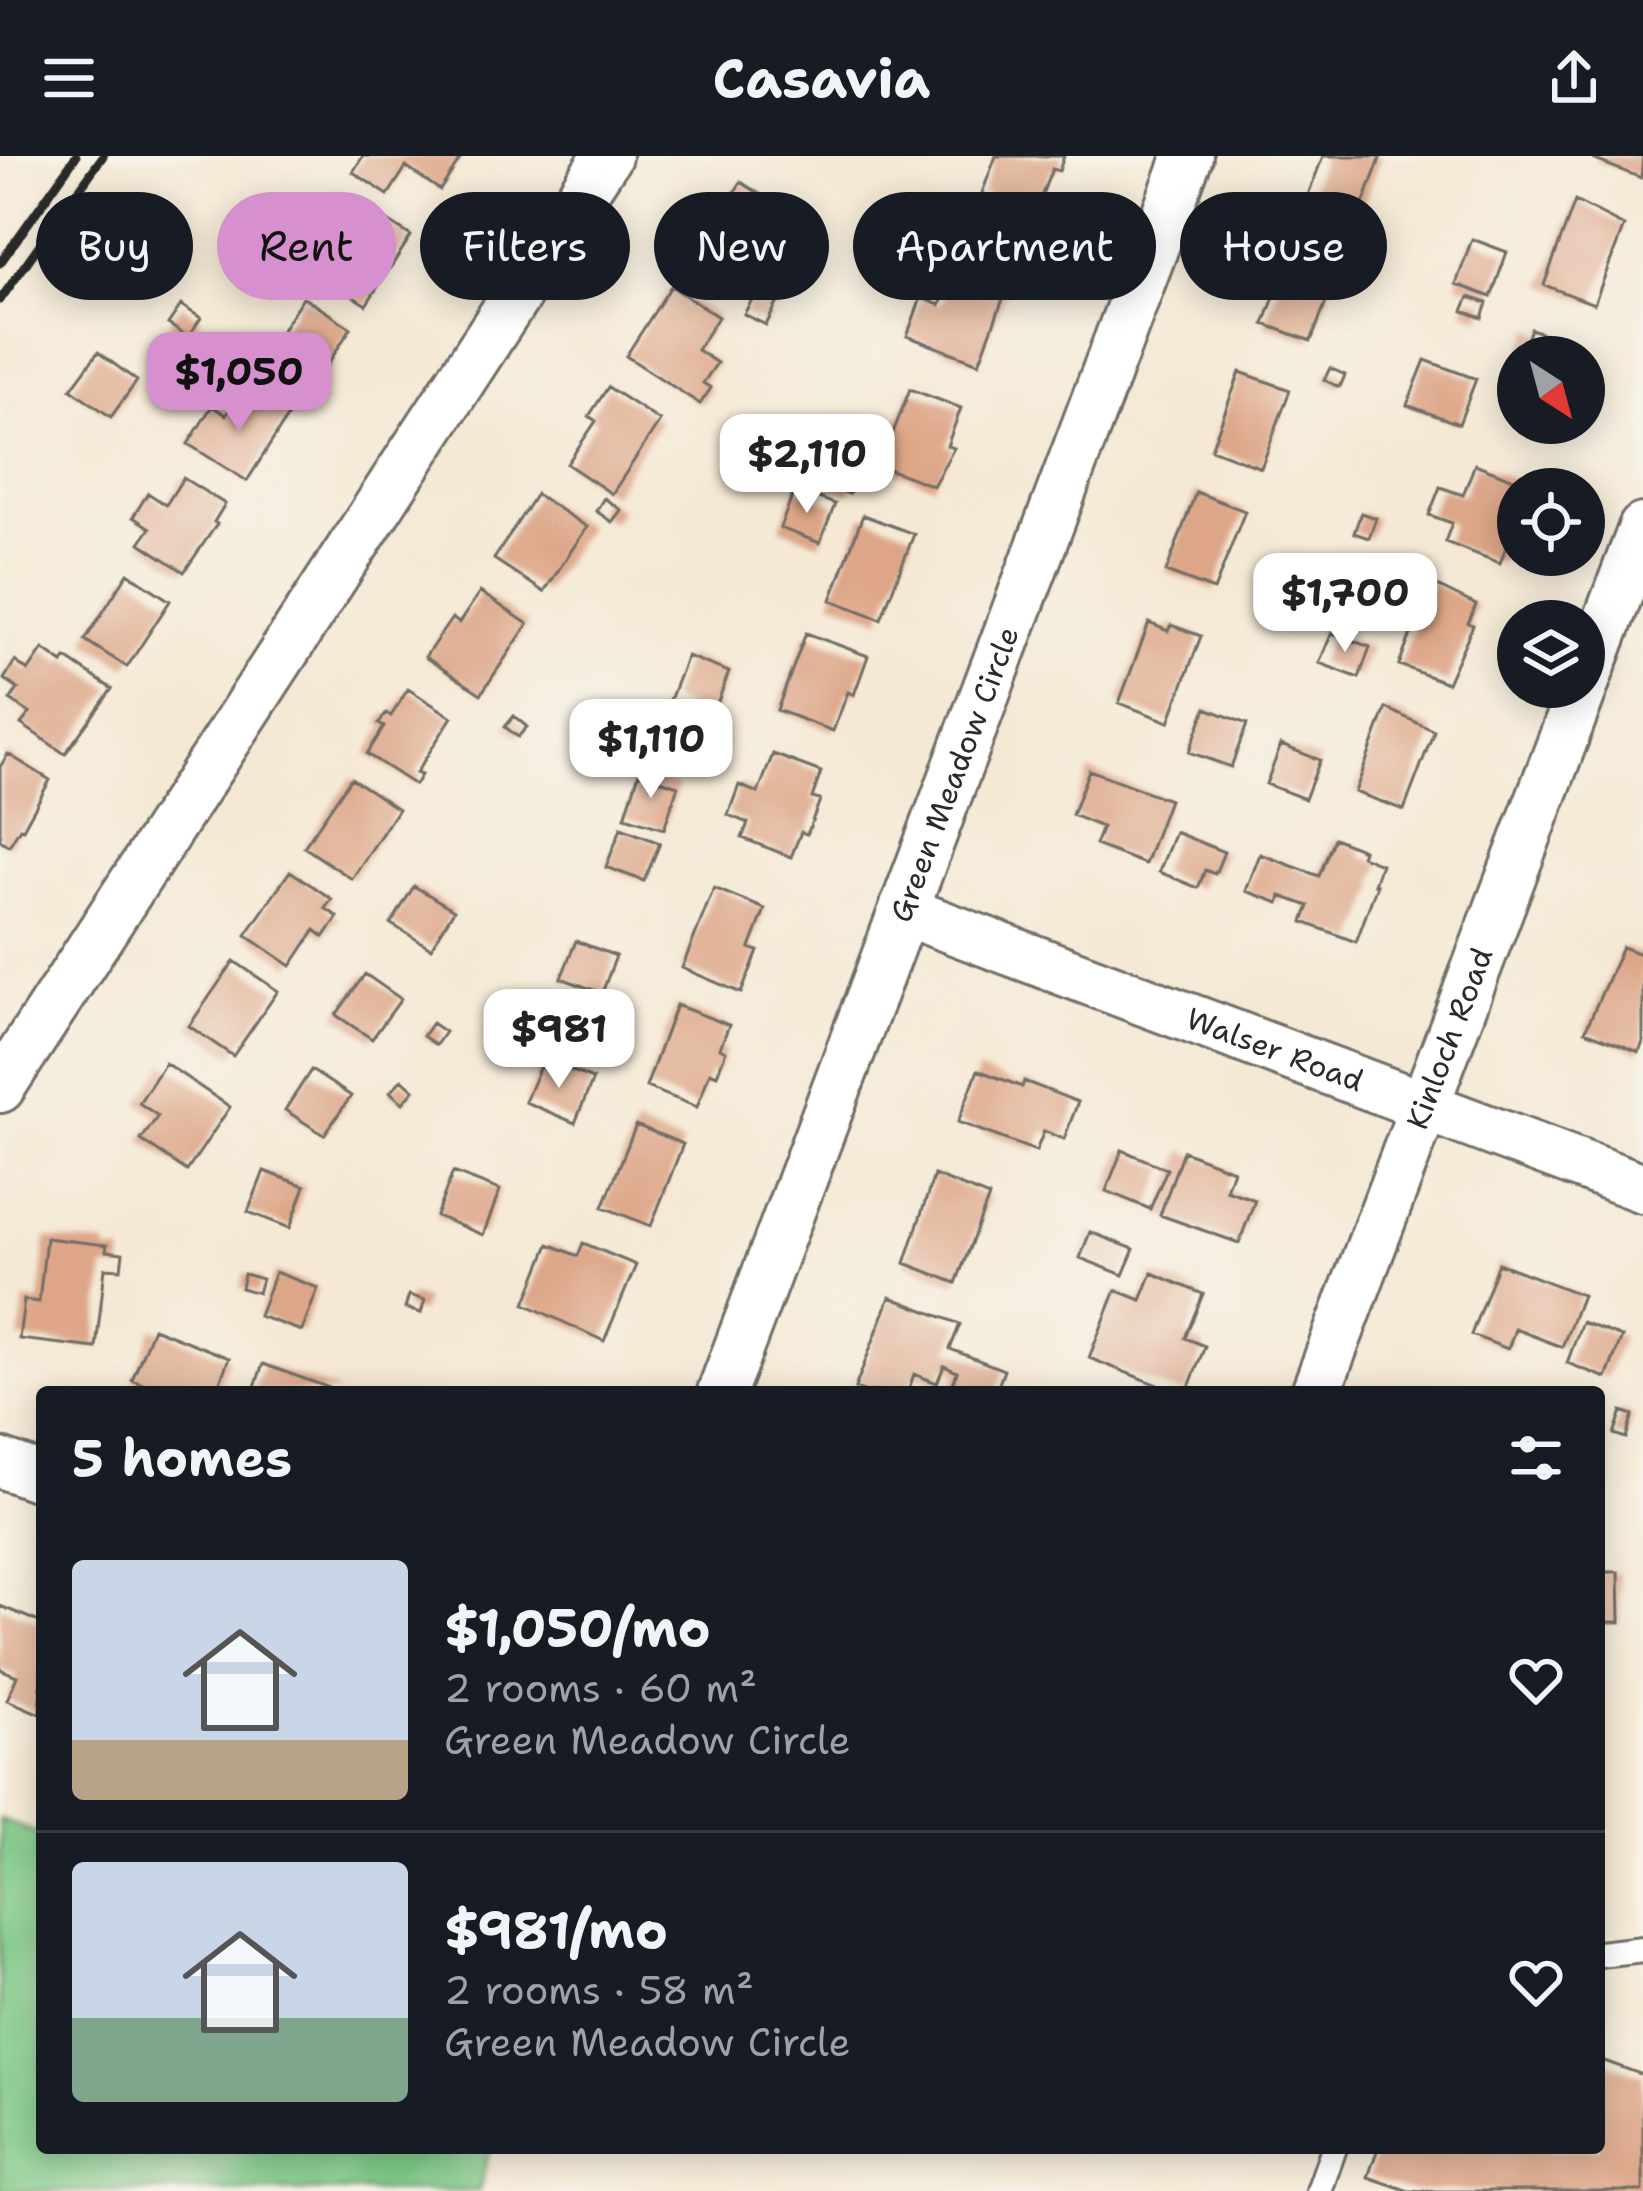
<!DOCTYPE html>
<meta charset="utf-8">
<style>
body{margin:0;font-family:"Shantell Sans",sans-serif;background:#242831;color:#f1f3f6;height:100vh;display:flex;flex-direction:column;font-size:45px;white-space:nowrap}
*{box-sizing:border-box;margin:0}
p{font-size:39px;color:#9ea1a6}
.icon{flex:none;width:66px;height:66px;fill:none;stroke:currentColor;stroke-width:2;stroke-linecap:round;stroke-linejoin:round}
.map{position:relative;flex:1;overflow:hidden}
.sheet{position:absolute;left:36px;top:1230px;width:1569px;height:768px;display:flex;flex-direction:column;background:#171b24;border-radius:12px;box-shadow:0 6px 30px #0003}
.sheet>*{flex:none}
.banner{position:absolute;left:36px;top:36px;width:1572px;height:108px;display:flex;gap:24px}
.needle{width:78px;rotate:144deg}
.controls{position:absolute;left:1497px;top:180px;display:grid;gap:24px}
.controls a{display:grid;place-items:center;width:108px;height:108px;border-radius:50%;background:#171b24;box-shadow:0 6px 30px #0003;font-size:60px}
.price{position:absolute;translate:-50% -102px;padding:0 27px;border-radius:24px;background:#fff;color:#222;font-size:39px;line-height:78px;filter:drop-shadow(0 3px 6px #0008)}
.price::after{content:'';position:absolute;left:50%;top:72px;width:36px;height:27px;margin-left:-18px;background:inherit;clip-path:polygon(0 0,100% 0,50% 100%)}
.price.current{background:#d690ce;color:#111}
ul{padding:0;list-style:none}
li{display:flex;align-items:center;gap:36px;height:300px;padding:0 36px}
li+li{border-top:3px solid #363941}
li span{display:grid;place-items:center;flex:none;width:336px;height:240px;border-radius:12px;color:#555}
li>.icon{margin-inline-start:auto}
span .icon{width:144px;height:144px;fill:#fffc;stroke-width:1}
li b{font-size:51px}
h2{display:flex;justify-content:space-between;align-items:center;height:144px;padding:0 36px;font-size:51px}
.chip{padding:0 42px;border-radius:54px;background:#171b24;box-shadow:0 6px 30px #0003;font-size:42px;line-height:108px}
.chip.current{background:#d690ce;color:#111}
header{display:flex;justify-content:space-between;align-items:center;height:156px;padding:0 36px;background:#171b24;font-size:54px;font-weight:700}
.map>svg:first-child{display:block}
.green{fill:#7cc886;stroke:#547a58;stroke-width:3}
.building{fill:#dda688}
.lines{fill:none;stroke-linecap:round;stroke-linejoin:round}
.lane-casing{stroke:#726e66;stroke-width:30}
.street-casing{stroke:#726e66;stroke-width:54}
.lane{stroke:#fff;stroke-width:24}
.street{stroke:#fff;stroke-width:48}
.rail{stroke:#2b2b2b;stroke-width:9}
.labels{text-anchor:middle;stroke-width:10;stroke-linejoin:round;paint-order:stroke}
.street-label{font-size:30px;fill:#2b2b2b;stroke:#f7f3e8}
</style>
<header><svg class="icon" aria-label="menu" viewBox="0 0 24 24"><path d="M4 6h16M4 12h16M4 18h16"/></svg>Casavia<svg class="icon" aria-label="share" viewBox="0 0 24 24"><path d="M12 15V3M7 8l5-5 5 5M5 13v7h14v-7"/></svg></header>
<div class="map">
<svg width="1643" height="2035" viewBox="0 0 1643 2035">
<rect width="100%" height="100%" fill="#f7f3e8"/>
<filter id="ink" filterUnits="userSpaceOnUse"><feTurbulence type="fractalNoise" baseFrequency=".00833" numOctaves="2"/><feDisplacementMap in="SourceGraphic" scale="24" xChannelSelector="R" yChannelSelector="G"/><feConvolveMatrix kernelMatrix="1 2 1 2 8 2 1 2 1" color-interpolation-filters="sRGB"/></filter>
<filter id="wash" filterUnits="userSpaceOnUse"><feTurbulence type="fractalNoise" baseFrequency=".004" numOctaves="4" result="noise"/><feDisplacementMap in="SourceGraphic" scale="48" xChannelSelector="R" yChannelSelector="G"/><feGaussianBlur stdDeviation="2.7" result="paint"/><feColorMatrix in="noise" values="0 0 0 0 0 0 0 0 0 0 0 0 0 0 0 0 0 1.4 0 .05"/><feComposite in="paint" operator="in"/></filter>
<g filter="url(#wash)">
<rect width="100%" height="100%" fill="#f5e9d5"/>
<path class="green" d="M 0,1663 L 42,1679 L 42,1992 L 490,1992 L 479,2035 L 0,2035 Z"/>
<g id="blocks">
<path class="building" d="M 363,0 L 462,0 L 440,34 L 406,11 L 388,39 L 353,16 Z
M 996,0 L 1064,0 L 1059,15 L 1052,13 L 1035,56 L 982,37 Z
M 1323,0 L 1381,0 L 1359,59 L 1308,39 Z
M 1597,0 L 1643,0 L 1641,22 L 1595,4 Z
M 741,26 L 785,54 L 743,118 L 700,90 Z
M 1575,45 L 1624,70 L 1594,148 L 1544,129 Z
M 363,49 L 411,80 L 366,149 L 318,118 Z
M 1472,83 L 1507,96 L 1491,141 L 1456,128 Z
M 1293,89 L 1313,96 L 1315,91 L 1343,102 L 1311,185 L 1264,168 Z
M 960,99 L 1012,119 L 979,207 L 907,180 L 921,142 L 940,149 Z
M 671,130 L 718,161 L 697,194 L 717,207 L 703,227 L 711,232 L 700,248 L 626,200 Z
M 758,133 L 779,144 L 766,169 L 744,158 Z
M 303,141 L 351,172 L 307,240 L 259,209 Z
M 1469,141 L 1487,147 L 1482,162 L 1463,155 Z
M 181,149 L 201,162 L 188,181 L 168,168 Z
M 1531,173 L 1579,191 L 1575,201 L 1520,201 Z
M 98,196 L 137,225 L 111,261 L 71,233 Z
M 1425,204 L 1476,223 L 1459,268 L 1407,249 Z
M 1518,208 L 1518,259 L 1501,252 Z
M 1330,212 L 1345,219 L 1340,231 L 1324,224 Z
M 1240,216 L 1290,234 L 1261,312 L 1211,293 Z
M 608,231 L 660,265 L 612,338 L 567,308 L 596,265 L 589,260 Z
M 244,232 L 288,260 L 247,325 L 188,288 L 212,250 L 226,259 Z
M 910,233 L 961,252 L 947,290 L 954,292 L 933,330 L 880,310 Z
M 738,278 L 755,290 L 746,303 L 729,292 Z
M 822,278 L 865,294 L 849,338 L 805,323 Z
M 1475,308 L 1524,327 L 1518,333 L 1518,358 L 1500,407 L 1445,386 L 1452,367 L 1429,359 L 1440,331 L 1463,339 Z
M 183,322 L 225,348 L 214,366 L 217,368 L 184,416 L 140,387 L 150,372 L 133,361 L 148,337 L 166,349 Z
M 795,333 L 835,348 L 820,387 L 780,372 Z
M 1196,336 L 1245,355 L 1214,434 L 1166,416 Z
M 536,338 L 587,371 L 544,436 L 494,403 Z
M 604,342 L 621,354 L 612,366 L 596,355 Z
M 1361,357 L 1376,362 L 1369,382 L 1354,377 Z
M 863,359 L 914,378 L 881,463 L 831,444 Z
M 128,417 L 170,445 L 127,511 L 85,484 Z
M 1431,427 L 1476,449 L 1468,467 L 1473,469 L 1447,527 L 1399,509 Z
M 480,436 L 528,468 L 481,538 L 425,501 L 452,462 L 459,467 Z
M 1149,467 L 1168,475 L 1171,469 L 1201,480 L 1169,566 L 1119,547 Z
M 806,477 L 868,500 L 854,539 L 848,536 L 833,575 L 777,554 Z
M 1332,477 L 1370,491 L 1359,522 L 1319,507 Z
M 43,493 L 63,507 L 66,502 L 112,533 L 65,598 L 21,568 L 30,557 L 10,544 L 18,533 L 4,523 L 15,505 L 28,515 Z
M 687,500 L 729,516 L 712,561 L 670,544 Z
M 408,533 L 452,561 L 416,617 L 421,619 L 415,629 L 367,598 L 384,571 L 379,568 L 386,557 L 391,560 Z
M 1206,552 L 1247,568 L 1231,611 L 1189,596 Z
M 1386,552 L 1434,575 L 1404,654 L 1355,636 Z
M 514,560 L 527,571 L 518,581 L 505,571 Z
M 1281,589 L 1320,604 L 1305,643 L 1266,628 Z
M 8,598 L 50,624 L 23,673 L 20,672 L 9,690 L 0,684 L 0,611 Z
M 773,598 L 821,616 L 812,642 L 820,644 L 807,678 L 801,676 L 791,701 L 742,682 L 748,667 L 728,659 L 739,629 L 758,637 Z
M 1089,614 L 1169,644 L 1145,708 L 1095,689 L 1102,671 L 1072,659 Z
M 639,617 L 678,630 L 664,673 L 625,661 Z
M 351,622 L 398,653 L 352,723 L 304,691 Z
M 621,672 L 660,687 L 644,725 L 606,711 Z
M 1175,676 L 1224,696 L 1215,718 L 1205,714 L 1198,732 L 1159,716 Z
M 1334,682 L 1363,694 L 1361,700 L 1381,708 L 1374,728 L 1377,729 L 1356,786 L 1303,766 L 1309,750 L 1281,740 L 1279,747 L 1246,735 L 1260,698 L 1319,720 Z
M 290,715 L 332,743 L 325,752 L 338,761 L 324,781 L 315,774 L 291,810 L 246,779 Z
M 414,730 L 454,754 L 431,792 L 391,768 Z
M 714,732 L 765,753 L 750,792 L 758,795 L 741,837 L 682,812 Z
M 576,785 L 616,800 L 602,837 L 561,822 Z
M 1622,791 L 1643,799 L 1643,886 L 1639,896 L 1585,875 Z
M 234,805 L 278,835 L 233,900 L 189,870 Z
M 365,818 L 401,843 L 372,883 L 336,859 Z
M 676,849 L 729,869 L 720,892 L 726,895 L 717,919 L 710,916 L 697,951 L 646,931 Z
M 432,867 L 445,876 L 436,889 L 423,880 Z
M 543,903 L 593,923 L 575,967 L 525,946 Z
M 165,907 L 230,951 L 187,1015 L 141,984 L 158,960 L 139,947 Z
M 311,914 L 351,940 L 324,979 L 285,954 Z
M 978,914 L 1022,931 L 1024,925 L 1078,946 L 1064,983 L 1044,975 L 1036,995 L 958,966 Z
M 402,923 L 414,934 L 403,947 L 390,936 Z
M 636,969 L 683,988 L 651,1070 L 603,1051 Z
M 1122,994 L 1167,1013 L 1150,1053 L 1106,1035 Z
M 1183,995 L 1233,1014 L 1226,1034 L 1255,1044 L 1239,1087 L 1160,1059 Z
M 264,1015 L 305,1030 L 290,1072 L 248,1056 Z
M 453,1016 L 500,1034 L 483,1079 L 436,1060 Z
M 934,1019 L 989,1041 L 956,1127 L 905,1107 Z
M 1090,1076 L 1134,1093 L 1123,1119 L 1080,1102 Z
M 46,1082 L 107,1089 L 106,1095 L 123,1097 L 121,1113 L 105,1112 L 96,1192 L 19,1183 L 24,1144 L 39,1146 Z
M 583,1087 L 636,1109 L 604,1185 L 525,1148 L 549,1088 L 578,1100 Z
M 1498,1107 L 1582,1139 L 1562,1191 L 1515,1173 L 1508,1193 L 1471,1179 Z
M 275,1116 L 318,1132 L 302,1175 L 259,1160 Z
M 1152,1117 L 1203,1138 L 1185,1182 L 1205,1190 L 1187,1236 L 1175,1236 L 1089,1202 L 1116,1134 L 1141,1144 Z
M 244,1118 L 262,1123 L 258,1137 L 241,1132 Z
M 409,1139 L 425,1144 L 421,1157 L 405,1152 Z
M 890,1141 L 960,1168 L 950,1193 L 1004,1214 L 996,1236 L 950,1236 L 957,1216 L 944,1210 L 937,1227 L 914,1218 L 908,1236 L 866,1236 L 855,1232 Z
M 1582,1166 L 1622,1181 L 1606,1222 L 1567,1207 Z
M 153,1172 L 229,1202 L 216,1236 L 152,1236 L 153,1232 L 132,1224 Z
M 263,1208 L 338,1235 L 338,1236 L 253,1236 Z
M 1622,1255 L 1633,1259 L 1626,1282 L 1614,1278 Z
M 1599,1416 L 1619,1416 L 1620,1466 L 1599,1466 Z
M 0,1450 L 42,1467 L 40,1558 L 7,1544 L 17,1520 L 0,1513 Z
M 1599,1903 L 1643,1919 L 1643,2035 L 1409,2035 L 1368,2021 L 1378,1992 L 1599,1992 Z"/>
</g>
</g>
<g filter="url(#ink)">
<use href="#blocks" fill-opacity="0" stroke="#726e66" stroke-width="3"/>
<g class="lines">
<defs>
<path id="lane" d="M 1599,1798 L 1643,1793
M 1319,2035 L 1334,1992"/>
<g id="street">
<path d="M 1584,528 L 1643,372"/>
<path id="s1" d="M 904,755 L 1643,1032"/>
<path d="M 0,932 L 607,0"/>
<path id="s2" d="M 722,1236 L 1188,0"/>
<path id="s3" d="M 1316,1236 L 1583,531"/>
<path d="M 0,1307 L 42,1322"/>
</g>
</defs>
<use href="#lane" class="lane-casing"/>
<use href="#street" class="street-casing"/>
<use href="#lane" class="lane"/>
<use href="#street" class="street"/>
<path class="rail" d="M 0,107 L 76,0
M 0,144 L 103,0"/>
</g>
</g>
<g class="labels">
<g class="street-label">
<text dy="10" stroke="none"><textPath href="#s2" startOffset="660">Green Meadow Circle</textPath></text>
<text dy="10" stroke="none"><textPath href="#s3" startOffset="378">Kinloch Road</textPath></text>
<text dy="10" stroke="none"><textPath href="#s1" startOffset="396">Walser Road</textPath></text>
</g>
</g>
</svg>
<div class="controls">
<a><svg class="needle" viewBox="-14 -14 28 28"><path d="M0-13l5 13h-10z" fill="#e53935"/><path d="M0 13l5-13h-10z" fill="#9ea1a6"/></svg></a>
<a><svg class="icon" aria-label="locate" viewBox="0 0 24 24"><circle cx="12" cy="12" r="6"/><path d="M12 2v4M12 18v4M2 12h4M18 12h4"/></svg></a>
<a><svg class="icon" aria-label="layers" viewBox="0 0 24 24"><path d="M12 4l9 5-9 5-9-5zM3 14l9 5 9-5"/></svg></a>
</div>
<b class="price current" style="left:239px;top:278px">$1,050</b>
<b class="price" style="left:807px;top:360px">$2,110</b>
<b class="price" style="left:1345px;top:499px">$1,700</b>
<b class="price" style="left:651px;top:645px">$1,110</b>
<b class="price" style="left:559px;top:935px">$981</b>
<div class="banner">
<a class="chip">Buy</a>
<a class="chip current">Rent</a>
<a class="chip">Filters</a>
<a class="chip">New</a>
<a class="chip">Apartment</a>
<a class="chip">House</a>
</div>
<section class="sheet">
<h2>5 homes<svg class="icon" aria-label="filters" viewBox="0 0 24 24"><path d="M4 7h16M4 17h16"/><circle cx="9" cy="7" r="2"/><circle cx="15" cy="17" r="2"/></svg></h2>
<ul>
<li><span style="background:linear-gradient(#c9d6e8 75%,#b9a48a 0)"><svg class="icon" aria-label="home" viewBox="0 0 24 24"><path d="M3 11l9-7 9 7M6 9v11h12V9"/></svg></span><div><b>$1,050/mo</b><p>2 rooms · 60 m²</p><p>Green Meadow Circle</p></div><svg class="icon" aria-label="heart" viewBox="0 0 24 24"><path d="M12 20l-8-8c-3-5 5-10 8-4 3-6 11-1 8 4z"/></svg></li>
<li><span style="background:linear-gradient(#c9d6e8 65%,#7fa58c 0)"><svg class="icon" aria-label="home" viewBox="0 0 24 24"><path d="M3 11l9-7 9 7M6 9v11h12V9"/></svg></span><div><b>$981/mo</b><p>2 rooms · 58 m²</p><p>Green Meadow Circle</p></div><svg class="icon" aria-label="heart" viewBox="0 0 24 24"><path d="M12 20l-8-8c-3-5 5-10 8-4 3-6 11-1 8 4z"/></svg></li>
</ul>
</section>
</div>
